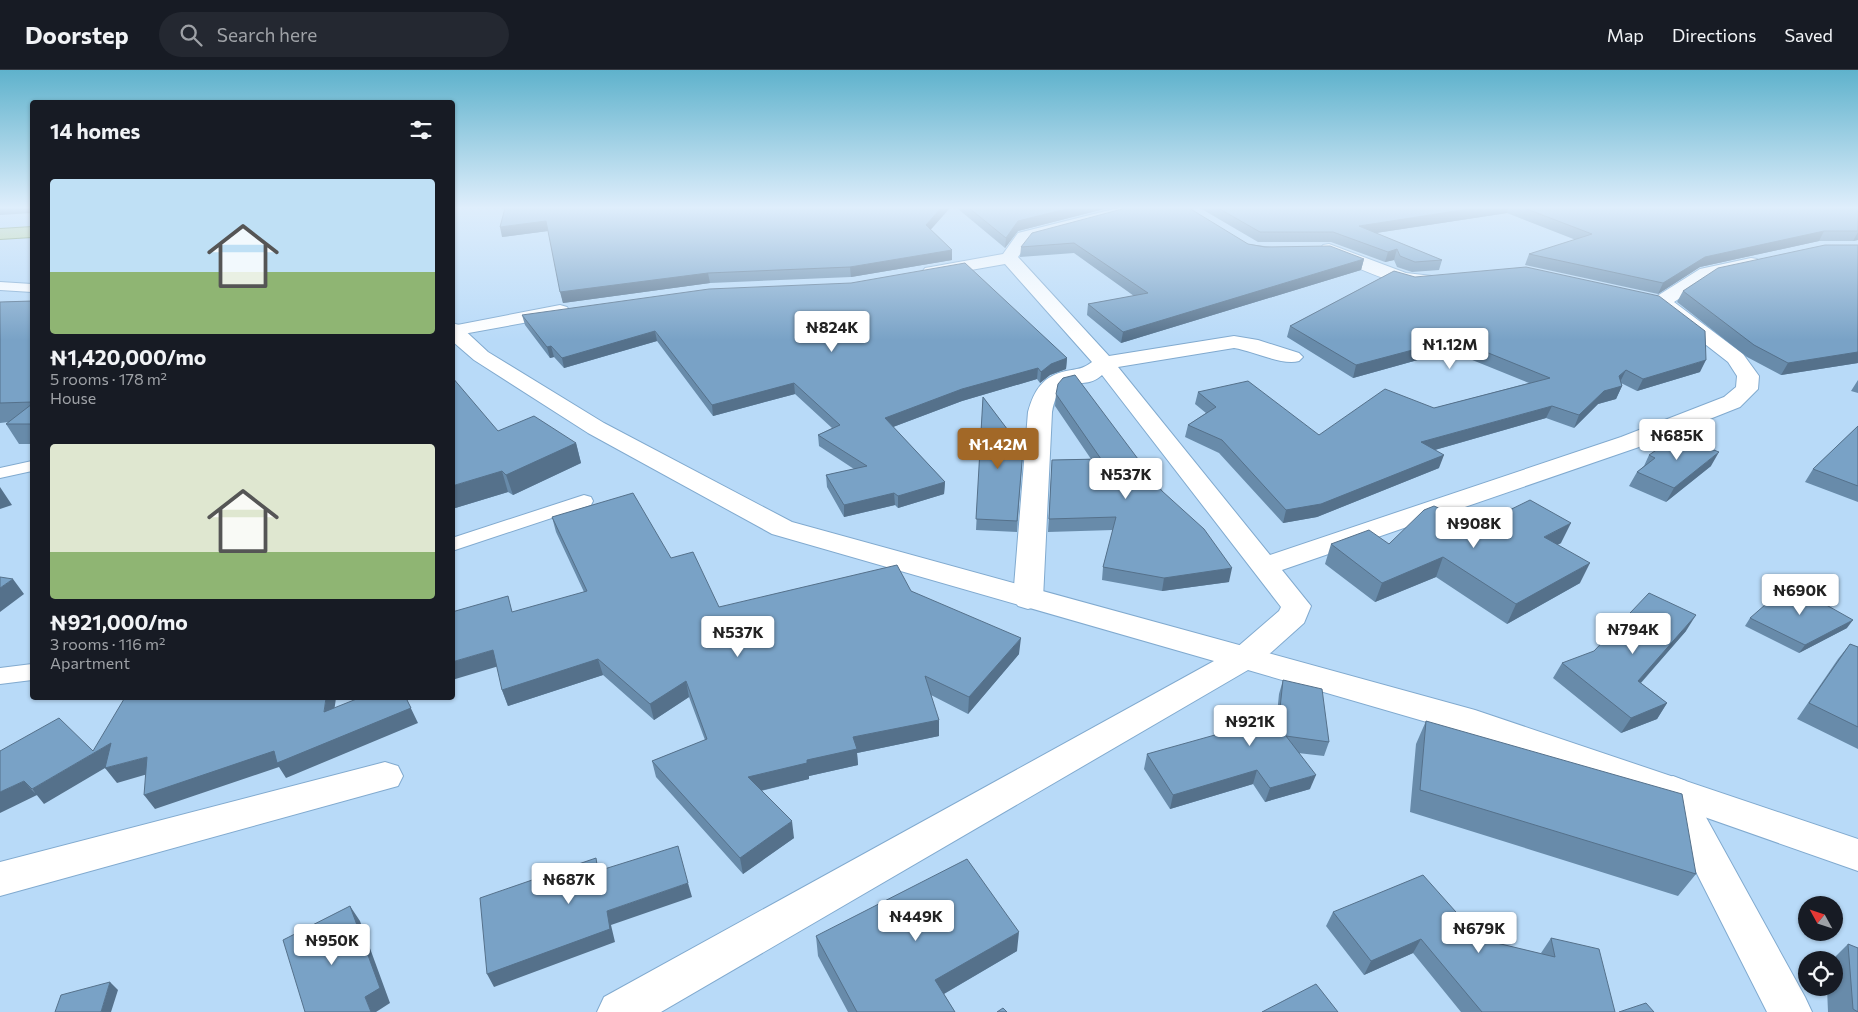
<!DOCTYPE html>
<meta charset="utf-8">
<style>
body{margin:0;font-family:Commissioner,sans-serif;background:#242831;color:#f1f3f6;height:100vh;display:flex;flex-direction:column;font-size:19px;white-space:nowrap}
*{box-sizing:border-box;margin:0}
p{font-size:16px;color:#9ea1a6}
.icon{flex:none;width:28px;height:28px;fill:none;stroke:currentColor;stroke-width:2;stroke-linecap:round;stroke-linejoin:round}
.map{position:relative;flex:1;overflow:hidden}
.details{position:absolute;left:30px;top:30px;width:425px;height:600px;display:flex;flex-direction:column;background:#171b24;border-radius:5px;box-shadow:0 1px 4px #0004}
.details>*{flex:none}
.needle{width:32px;rotate:310deg}
.buttons{position:absolute;left:1798px;top:826px;display:grid;gap:10px}
.buttons a{display:grid;place-items:center;width:45px;height:45px;border-radius:50%;background:#171b24;box-shadow:0 1px 4px #0004;font-size:25px}
.price{position:absolute;translate:-50% -42px;padding:0 11px;border-radius:5px;background:#fff;color:#222;font-size:16px;line-height:32px;filter:drop-shadow(0 1px 2px #0008)}
.price::after{content:'';position:absolute;left:50%;top:30px;width:15px;height:11px;margin-left:-8px;background:inherit;clip-path:polygon(0 0,100% 0,50% 100%)}
.price.selected{background:#a26827;color:#fff}
ul{padding:0;list-style:none}
li{display:grid;align-content:center;gap:10px;height:265px;padding:0 20px}
li span{display:grid;place-items:center;height:155px;border-radius:5px;color:#555}
li>.icon{margin-inline-start:auto}
span .icon{width:90px;height:90px;fill:#fffc;stroke-width:1}
li b{font-size:21px}
h2{display:flex;justify-content:space-between;align-items:center;height:60px;padding:0 20px;font-size:21px}
header{display:flex;align-items:center;gap:30px;box-sizing:border-box;height:70px;padding:0 25px;background:#171b24;border-bottom:1px solid #363941}
header strong{font-size:24px}
nav{display:flex;gap:28px;margin-inline-start:auto;font-size:18px}
.search{width:350px;height:45px;background:#242831;display:flex;align-items:center;gap:12px;box-sizing:border-box;padding:0 18px;border-radius:28px;color:#9ea1a6;font-size:19px}
.map>svg:first-child{display:block}
.lines{fill:none;stroke-linecap:round;stroke-linejoin:round}
.lane-casing{stroke:#81aacf;stroke-width:2}
.street-casing{stroke:#81aacf;stroke-width:2}
.secondary-casing{stroke:#81aacf;stroke-width:2}
.primary-casing{stroke:#648437;stroke-width:2}
.lane{fill:#fff;fill-rule:evenodd}
.street{fill:#fff;fill-rule:evenodd}
.secondary{fill:#fff;fill-rule:evenodd}
.primary{fill:#bbd387;fill-rule:evenodd}
.wall{fill:#688baa}
.shaded-wall{fill:#55718b}
.building{fill:#79a2c6;stroke:#55718b}
</style>
<header>
<strong>Doorstep</strong>
<div class="search"><svg class="icon" aria-label="search" viewBox="0 0 24 24"><circle cx="10" cy="10" r="6"/><path d="M15 15l6 6"/></svg>Search here</div>
<nav><a>Map</a><a>Directions</a><a>Saved</a></nav>
</header>
<div class="map">
<svg width="1858" height="942" viewBox="0 0 1858 942">
<rect width="100%" height="100%" fill="#b8daf8"/>
<g class="lines">
<defs>
<path id="lane" d="M 0,212 L 32,214 L 32,222 L 0,220 Z
M 32,391 L 32,401 L 0,408 L 0,398 Z
M 584,425 L 591,427 L 593,431 L 591,435 L 452,481 L 452,468 Z
M 32,594 L 32,610 L 0,614 L 0,598 Z"/>
<path id="street" d="M 1118,138 L 1147,138 L 1145,141 L 1030,171 L 1018,187 L 1109,286 L 1234,266 L 1258,270 L 1299,283 L 1303,287 L 1299,291 C 1282,296 1254,281 1234,278 L 1118,297 L 1270,485 L 1621,367 L 1724,327 L 1736,317 L 1737,306 L 1728,292 L 1651,232 L 1654,228 L 1700,199 L 1751,188 L 1757,189 L 1760,193 L 1757,197 L 1712,207 L 1674,232 L 1743,284 L 1759,306 L 1758,319 L 1740,337 L 1639,377 L 1282,500 L 1311,536 L 1304,553 L 1257,595 L 1246,598 L 1235,595 L 1230,587 L 1235,579 L 1279,541 L 1281,537 L 1102,305 C 1080,325 1062,295 1052,342 L 1043,529 L 1038,536 L 1028,539 L 1018,536 L 1013,529 L 1028,342 C 1034,320 1043,306 1066,301 C 1077,299 1083,299 1092,292 L 1005,194 L 931,207 L 925,206 L 922,202 L 925,198 L 931,197 L 1003,184 L 1018,163 Z
M 1329,174 L 1406,203 L 1432,206 L 1434,210 L 1432,214 C 1401,222 1352,194 1323,183 L 1320,179 L 1323,175 Z
M 560,235 L 567,237 L 570,241 L 567,245 L 452,266 L 452,256 Z
M 385,692 L 398,696 L 403,706 L 398,716 L 0,826 L 0,792 Z
M 1673,706 L 1686,711 L 1805,927 L 1812,942 L 1767,942 L 1655,721 L 1660,711 Z"/>
<path id="secondary" d="M 452,253 L 459,255 L 488,282 L 604,353 L 792,452 L 1475,640 L 1858,769 L 1858,801 L 1468,664 L 1248,600 L 661,942 L 597,942 L 604,927 L 1214,591 L 772,464 L 588,363 L 474,290 L 452,271 Z"/>
<path id="primary" d="M 32,157 L 32,167 L 0,169 L 0,159 Z"/>
</defs>
<use href="#lane" class="lane-casing"/>
<use href="#street" class="street-casing"/>
<use href="#secondary" class="secondary-casing"/>
<use href="#primary" class="primary-casing"/>
<use href="#lane" class="lane"/>
<use href="#street" class="street"/>
<use href="#secondary" class="secondary"/>
<use href="#primary" class="primary"/>
</g>
<path class="wall" d="M 505,138 L 931,160 L 952,180 L 952,190 L 851,207 L 710,213 L 563,233 L 548,161 L 502,167 Z
M 957,138 L 1108,138 L 1018,161 L 1005,178 Z
M 1126,138 L 1248,174 L 1364,189 L 1361,200 L 1121,273 L 1087,245 L 1088,234 L 1134,226 L 1074,183 L 1020,187 L 1021,177 Z
M 1200,138 L 1858,138 L 1858,170 L 1853,171 L 1819,171 L 1700,197 L 1658,224 L 1525,195 L 1529,184 L 1576,170 L 1507,143 L 1376,163 L 1442,190 L 1439,200 L 1412,202 L 1397,197 L 1394,190 L 1385,192 L 1331,172 L 1258,172 Z
M 1858,175 L 1858,293 L 1781,305 L 1747,287 L 1677,232 L 1683,221 Z
M 1394,201 L 1700,302 L 1637,321 L 1621,313 L 1622,316 L 1616,329 L 1598,334 L 1574,358 L 1546,348 L 1435,380 L 1439,398 L 1317,447 L 1283,453 L 1219,383 L 1185,367 L 1188,355 L 1206,343 L 1195,334 L 1198,322 L 1319,365 L 1434,338 L 1529,313 L 1450,281 L 1353,308 L 1287,267 L 1290,256 Z
M 32,231 L 32,374 L 19,374 L 6,354 L 9,352 L 0,353 L 0,232 Z
M 522,245 L 1067,288 L 1066,299 L 1050,305 L 1040,313 L 1037,309 L 962,331 L 893,357 L 945,412 L 944,424 L 898,438 L 895,435 L 844,447 L 827,417 L 826,405 L 854,399 L 819,376 L 818,365 L 832,358 L 795,324 L 713,346 L 657,271 L 564,298 L 554,287 L 550,288 L 525,255 Z
M 1858,310 L 1858,323 L 1851,321 Z
M 1056,324 L 1229,512 L 1162,521 L 1102,510 L 1103,497 L 1113,460 L 1048,462 L 1052,390 L 1091,389 L 1055,336 Z
M 983,327 L 1023,380 L 1017,462 L 976,460 Z
M 1858,356 L 1858,432 L 1805,412 L 1813,399 Z
M 498,361 L 576,373 L 581,393 L 513,425 L 508,422 L 452,439 Z
M 1649,385 L 1711,396 L 1666,432 L 1629,416 L 1637,402 L 1644,396 Z
M 552,447 L 671,488 L 719,537 L 911,521 L 1019,584 L 968,644 L 931,625 L 939,666 L 857,683 L 858,695 L 809,706 L 809,709 L 761,721 L 794,768 L 743,804 L 656,707 L 652,691 L 705,670 L 689,627 L 654,650 L 603,605 L 508,636 L 502,620 L 584,522 L 556,462 Z
M 1479,455 L 1561,473 L 1557,475 L 1580,513 L 1507,554 L 1436,507 L 1375,532 L 1325,494 L 1331,474 L 1389,474 Z
M 1750,548 L 1847,558 L 1799,583 L 1745,556 Z
M 1686,561 L 1641,613 L 1667,633 L 1657,649 L 1621,663 L 1553,608 L 1562,593 Z
M 1850,574 L 1858,577 L 1858,679 L 1797,649 L 1838,589 Z
M 1283,610 L 1329,672 L 1324,686 L 1298,683 L 1310,719 L 1265,732 L 1253,714 L 1170,739 L 1144,699 L 1147,684 L 1276,654 L 1279,624 Z
M 1426,651 L 1696,804 L 1678,826 L 1410,742 L 1416,674 Z
M 1333,842 L 1480,869 L 1542,884 L 1541,883 L 1551,868 L 1615,942 L 1461,942 L 1413,883 L 1364,905 L 1326,856 Z
M 816,866 L 1017,881 L 944,924 L 955,942 L 848,942 L 818,886 Z
M 1848,874 L 1858,942 L 1828,942 L 1827,918 L 1834,918 L 1834,890 L 1832,890 Z"/>
<path class="shaded-wall" d="M 0,138 L 32,138 L 32,143 L 0,145 Z
M 941,138 L 950,138 L 926,165 L 926,155 Z
M 1070,138 L 1108,138 L 1018,161 L 1005,178 L 1006,168 L 1018,151 Z
M 1475,138 L 1508,138 L 1507,143 L 1356,166 L 1359,156 Z
M 546,151 L 548,161 L 502,167 L 500,157 Z
M 1824,161 L 1819,171 L 1700,197 L 1658,224 L 1663,213 L 1705,187 Z
M 1858,162 L 1858,170 L 1853,171 Z
M 1397,179 L 1394,190 L 1385,192 L 1388,182 Z
M 952,180 L 952,190 L 851,207 L 850,197 Z
M 1364,189 L 1361,200 L 1121,273 L 1123,262 Z
M 708,203 L 710,213 L 563,233 L 560,222 Z
M 655,261 L 657,271 L 564,298 L 562,288 Z
M 1454,269 L 1450,281 L 1353,308 L 1356,295 Z
M 551,276 L 554,287 L 550,288 L 547,277 Z
M 1858,282 L 1858,293 L 1781,305 L 1788,293 Z
M 1067,288 L 1066,299 L 1050,305 L 1040,313 L 1041,302 L 1051,294 Z
M 1706,290 L 1700,302 L 1637,321 L 1643,309 Z
M 1038,298 L 1037,309 L 962,331 L 885,360 L 885,348 L 962,319 Z
M 1626,300 L 1620,312 L 1622,316 L 1616,329 L 1598,334 L 1574,358 L 1579,345 Z
M 794,313 L 795,324 L 713,346 L 712,335 Z
M 1552,336 L 1546,348 L 1417,385 L 1421,372 Z
M 576,373 L 581,393 L 513,425 L 506,405 Z
M 1719,382 L 1711,396 L 1666,432 L 1674,418 Z
M 1444,385 L 1439,398 L 1317,447 L 1283,453 L 1286,440 Z
M 502,401 L 508,422 L 452,439 L 452,416 Z
M 945,412 L 944,424 L 898,438 L 898,426 Z
M 0,417 L 12,435 L 0,439 Z
M 894,423 L 895,435 L 844,447 L 844,435 Z
M 1571,453 L 1561,473 L 1535,486 L 1544,467 Z
M 1443,487 L 1436,507 L 1375,532 L 1382,513 Z
M 1590,493 L 1580,513 L 1507,554 L 1516,534 Z
M 1232,498 L 1229,512 L 1162,521 L 1164,508 Z
M 13,509 L 24,524 L 0,542 L 0,518 Z
M 1696,545 L 1686,561 L 1629,626 L 1638,611 Z
M 1853,550 L 1847,558 L 1799,583 L 1805,575 Z
M 1021,568 L 1019,584 L 968,644 L 969,627 Z
M 493,580 L 499,596 L 452,610 L 452,592 Z
M 598,589 L 603,605 L 508,636 L 502,620 Z
M 686,611 L 689,627 L 654,650 L 650,634 Z
M 326,628 L 336,628 L 332,656 L 324,642 Z
M 406,628 L 418,653 L 286,708 L 279,697 L 155,739 L 144,725 Z
M 1667,633 L 1657,649 L 1621,663 L 1631,648 Z
M 939,650 L 939,666 L 857,683 L 858,695 L 809,706 L 809,709 L 751,723 L 748,707 L 807,690 L 853,667 Z
M 111,673 L 122,688 L 44,734 L 32,719 Z
M 147,687 L 158,701 L 117,713 L 105,698 Z
M 1257,700 L 1253,714 L 1170,739 L 1173,725 Z
M 1316,705 L 1310,719 L 1265,732 L 1270,718 Z
M 24,711 L 37,725 L 0,743 L 0,722 Z
M 792,751 L 794,768 L 743,804 L 740,788 Z
M 688,813 L 692,827 L 611,855 L 615,872 L 494,917 L 487,904 L 607,841 Z
M 350,836 L 360,851 L 390,933 L 376,942 L 371,942 L 365,927 Z
M 1019,862 L 1017,881 L 935,929 L 935,910 Z
M 1421,869 L 1413,883 L 1364,905 L 1371,891 Z
M 110,912 L 118,920 L 111,942 L 101,942 Z"/>
<path class="building" d="M 505,138 L 941,138 L 926,155 L 952,180 L 850,197 L 708,203 L 560,222 L 546,151 L 500,157 Z
M 969,138 L 1070,138 L 1018,151 L 1006,168 Z
M 1126,138 L 1189,138 L 1248,174 L 1265,177 L 1330,176 L 1364,189 L 1123,262 L 1088,234 L 1148,223 L 1074,173 L 1021,177 L 1032,163 Z
M 1218,138 L 1475,138 L 1359,156 L 1442,190 L 1415,192 L 1400,186 L 1397,179 L 1388,182 L 1333,162 L 1260,162 Z
M 1524,138 L 1858,138 L 1858,161 L 1824,161 L 1705,187 L 1663,213 L 1529,184 L 1592,164 Z
M 1825,175 L 1858,175 L 1858,282 L 1788,293 L 1754,275 L 1683,221 L 1718,198 Z
M 965,193 L 1067,288 L 1051,294 L 1041,302 L 1038,298 L 962,319 L 885,348 L 945,412 L 898,426 L 894,423 L 844,435 L 826,405 L 867,396 L 818,365 L 840,355 L 794,313 L 712,335 L 655,261 L 562,288 L 551,276 L 547,277 L 522,245 L 709,219 L 851,213 Z
M 1526,197 L 1659,226 L 1705,261 L 1706,290 L 1643,309 L 1626,300 L 1619,306 L 1622,316 L 1604,321 L 1579,345 L 1552,336 L 1421,372 L 1444,385 L 1321,434 L 1286,440 L 1222,370 L 1188,355 L 1216,337 L 1198,322 L 1248,311 L 1319,365 L 1385,319 L 1434,338 L 1550,308 L 1454,269 L 1356,295 L 1290,256 L 1394,201 L 1415,207 Z
M 32,231 L 32,332 L 0,333 L 0,232 Z
M 1075,305 L 1162,421 L 1204,459 L 1232,498 L 1164,508 L 1103,497 L 1116,447 L 1049,449 L 1052,390 L 1101,389 L 1056,324 L 1058,314 L 1063,308 Z
M 452,307 L 498,361 L 534,346 L 576,373 L 506,405 L 502,401 L 452,416 Z
M 983,327 L 1023,380 L 1017,451 L 976,449 Z
M 32,334 L 32,354 L 6,354 Z
M 1858,356 L 1858,416 L 1813,399 Z
M 1677,366 L 1719,382 L 1674,418 L 1637,402 L 1655,388 L 1649,385 Z
M 633,423 L 671,488 L 693,482 L 719,537 L 897,495 L 911,521 L 1021,568 L 969,627 L 925,606 L 939,650 L 853,667 L 857,679 L 807,690 L 807,693 L 748,707 L 792,751 L 740,788 L 652,691 L 707,669 L 686,611 L 650,634 L 598,589 L 502,620 L 493,580 L 452,592 L 452,542 L 508,526 L 512,542 L 587,521 L 552,447 Z
M 1530,430 L 1571,453 L 1544,467 L 1590,493 L 1516,534 L 1443,487 L 1382,513 L 1331,474 L 1369,460 L 1389,474 L 1424,440 L 1434,436 L 1479,455 Z
M 0,507 L 13,509 L 0,518 Z
M 1789,514 L 1853,550 L 1805,575 L 1750,548 Z
M 1649,523 L 1696,545 L 1638,611 L 1667,633 L 1631,648 L 1562,593 L 1594,581 Z
M 1850,574 L 1858,577 L 1858,657 L 1809,633 Z
M 1283,610 L 1322,619 L 1329,672 L 1286,666 L 1316,705 L 1270,718 L 1257,700 L 1173,725 L 1147,684 L 1272,649 L 1278,657 Z
M 133,628 L 326,628 L 324,642 L 359,628 L 406,628 L 411,638 L 277,693 L 274,681 L 144,725 L 147,687 L 105,698 L 111,673 L 32,719 L 24,711 L 0,722 L 0,681 L 59,648 L 93,681 L 124,629 Z
M 1426,651 L 1682,724 L 1696,804 L 1420,720 Z
M 678,776 L 688,813 L 607,841 L 610,859 L 487,904 L 480,828 L 596,788 L 598,801 Z
M 967,789 L 1019,862 L 935,910 L 955,942 L 857,942 L 816,866 Z
M 1423,805 L 1480,869 L 1555,887 L 1551,868 L 1599,879 L 1615,942 L 1482,942 L 1421,869 L 1371,891 L 1333,842 Z
M 350,836 L 380,918 L 365,927 L 371,942 L 305,942 L 283,870 Z
M 1848,874 L 1858,878 L 1858,942 L 1853,939 Z
M 110,912 L 101,942 L 55,942 L 61,925 Z
M 1316,914 L 1338,942 L 1262,942 Z
M 1646,933 L 1654,942 L 1619,942 Z
M 1003,938 L 1007,942 L 997,942 Z"/>
<linearGradient id="sky" x2="0" y2="1"><stop stop-color="#5fb2cc"/><stop offset="0.51" stop-color="#dfeefc"/><stop offset="1" stop-color="#dfeefc" stop-opacity="0"/></linearGradient>
<rect width="1858" height="270" fill="url(#sky)"/>
</svg>
<div class="buttons">
<a><svg class="needle" viewBox="-14 -14 28 28"><path d="M0-13l5 13h-10z" fill="#e53935"/><path d="M0 13l5-13h-10z" fill="#9ea1a6"/></svg></a>
<a><svg class="icon" aria-label="locate" viewBox="0 0 24 24"><circle cx="12" cy="12" r="6"/><path d="M12 2v4M12 18v4M2 12h4M18 12h4"/></svg></a>
</div>
<b class="price" style="left:832px;top:283px">₦824K</b>
<b class="price" style="left:1450px;top:300px">₦1.12M</b>
<b class="price" style="left:1677px;top:391px">₦685K</b>
<b class="price selected" style="left:998px;top:400px">₦1.42M</b>
<b class="price" style="left:1126px;top:430px">₦537K</b>
<b class="price" style="left:1474px;top:479px">₦908K</b>
<b class="price" style="left:1800px;top:546px">₦690K</b>
<b class="price" style="left:1633px;top:585px">₦794K</b>
<b class="price" style="left:738px;top:588px">₦537K</b>
<b class="price" style="left:1250px;top:677px">₦921K</b>
<b class="price" style="left:569px;top:835px">₦687K</b>
<b class="price" style="left:916px;top:872px">₦449K</b>
<b class="price" style="left:1479px;top:884px">₦679K</b>
<b class="price" style="left:332px;top:896px">₦950K</b>
<section class="details">
<h2>14 homes<svg class="icon" aria-label="filters" viewBox="0 0 24 24"><path d="M4 7h16M4 17h16"/><circle cx="9" cy="7" r="2"/><circle cx="15" cy="17" r="2"/></svg></h2>
<ul>
<li><span style="background:linear-gradient(#bfe0f5 60%,#8fb573 0)"><svg class="icon" aria-label="home" viewBox="0 0 24 24"><path d="M3 11l9-7 9 7M6 9v11h12V9"/></svg></span><div><b>₦1,420,000/mo</b><p>5 rooms · 178 m²</p><p>House</p></div></li>
<li><span style="background:linear-gradient(#dfe7d0 70%,#8fb573 0)"><svg class="icon" aria-label="home" viewBox="0 0 24 24"><path d="M3 11l9-7 9 7M6 9v11h12V9"/></svg></span><div><b>₦921,000/mo</b><p>3 rooms · 116 m²</p><p>Apartment</p></div></li>
</ul>
</section>
</div>
